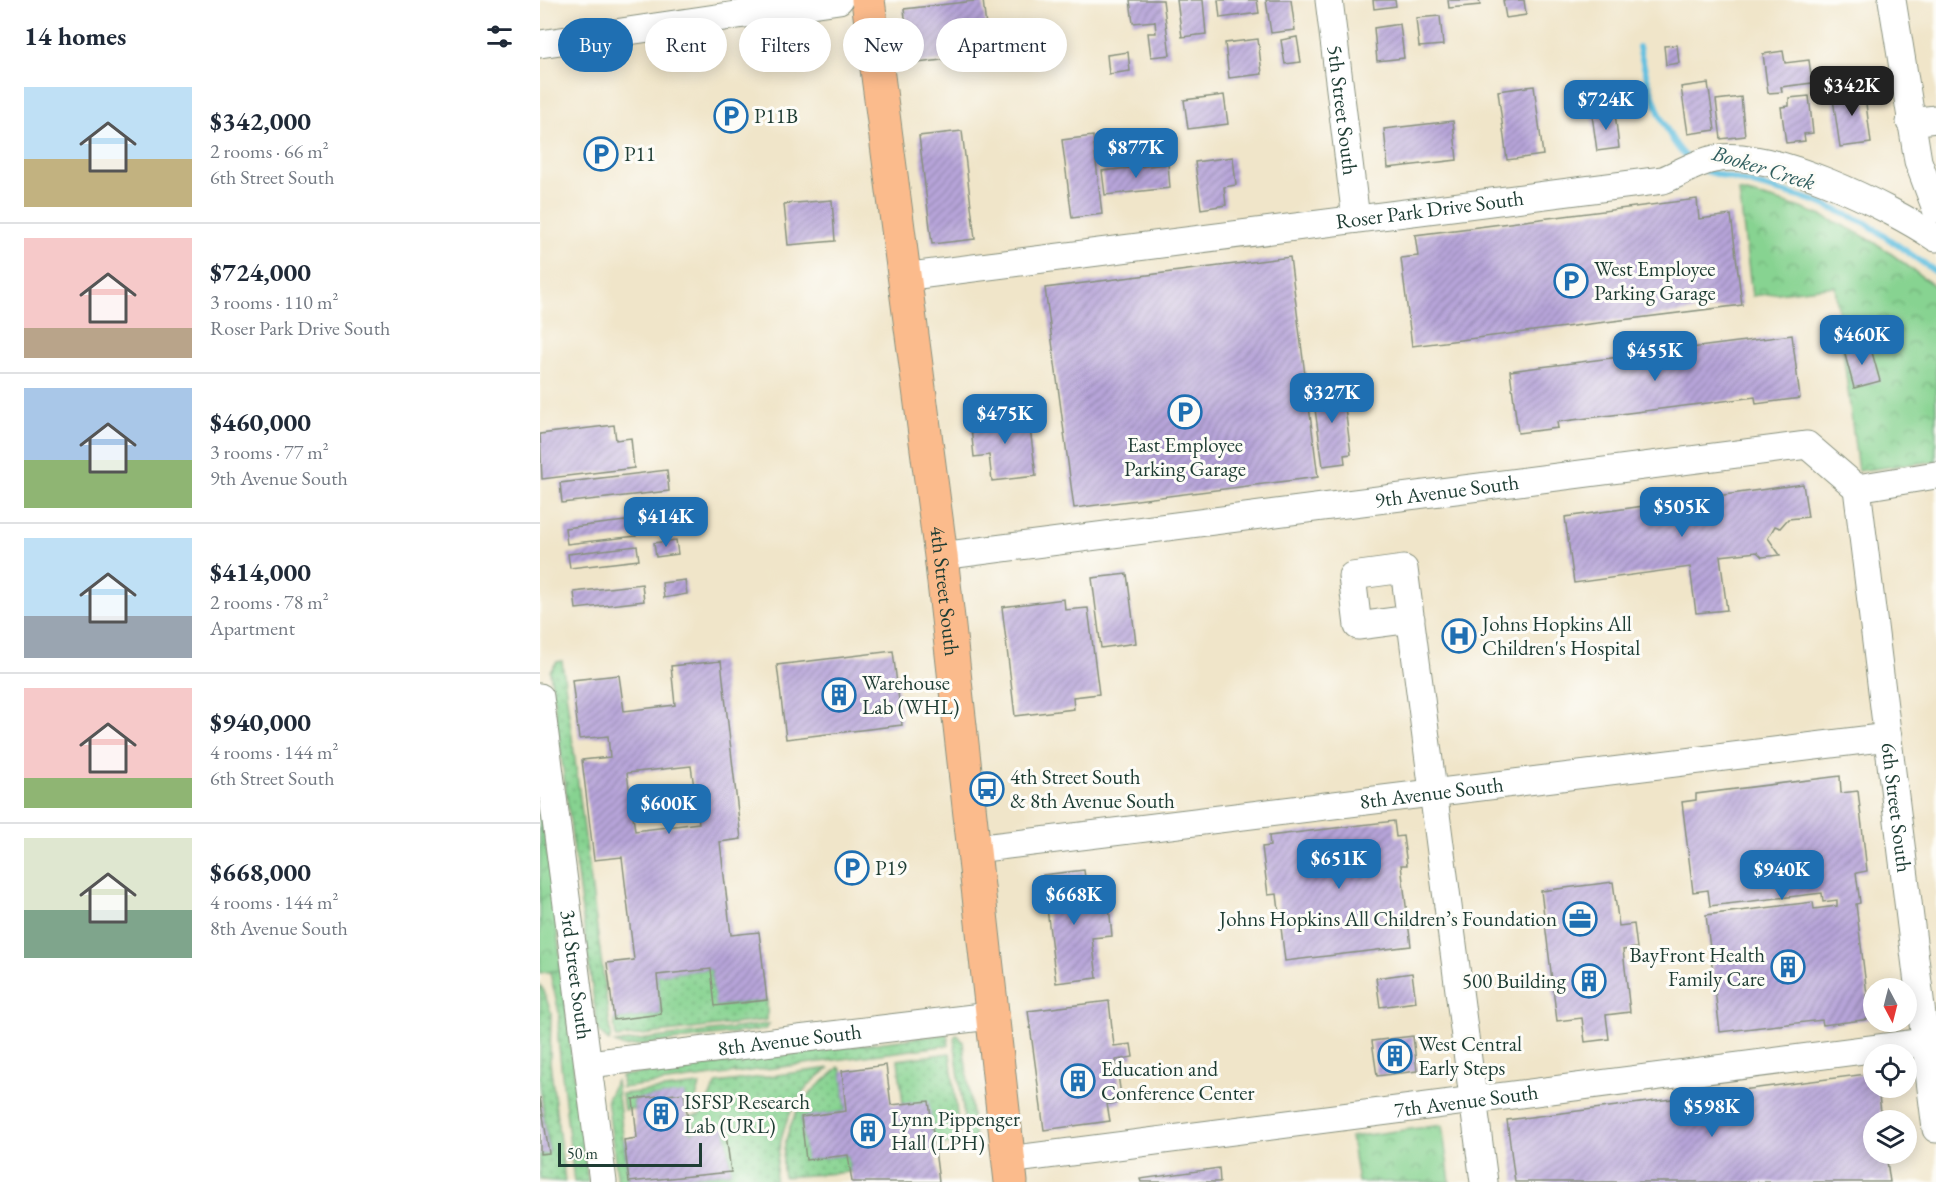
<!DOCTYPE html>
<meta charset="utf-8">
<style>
body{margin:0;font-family:"EB Garamond",serif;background:#f6f6f7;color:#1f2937;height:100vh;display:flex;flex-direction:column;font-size:22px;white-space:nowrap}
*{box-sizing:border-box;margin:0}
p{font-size:20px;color:#747a83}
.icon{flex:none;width:33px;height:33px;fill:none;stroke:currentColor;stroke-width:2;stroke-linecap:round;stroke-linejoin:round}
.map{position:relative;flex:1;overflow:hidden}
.details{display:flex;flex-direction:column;background:#fff;width:540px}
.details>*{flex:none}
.hud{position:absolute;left:18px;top:18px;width:570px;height:54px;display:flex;gap:12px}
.needle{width:39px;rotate:173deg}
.tools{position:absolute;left:1323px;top:978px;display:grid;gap:12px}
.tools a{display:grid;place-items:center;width:54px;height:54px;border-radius:50%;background:#fff;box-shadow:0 3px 15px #0003;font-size:30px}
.scale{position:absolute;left:18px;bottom:15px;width:144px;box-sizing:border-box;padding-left:6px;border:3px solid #1f3d34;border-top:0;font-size:16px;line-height:21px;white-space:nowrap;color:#1f3d34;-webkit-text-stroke:4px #fdfcf7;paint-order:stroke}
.price{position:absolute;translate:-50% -51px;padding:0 14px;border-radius:12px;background:#1f6fb2;color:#fff;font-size:20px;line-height:39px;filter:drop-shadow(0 2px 3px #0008)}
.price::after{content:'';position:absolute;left:50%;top:36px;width:18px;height:14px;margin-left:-9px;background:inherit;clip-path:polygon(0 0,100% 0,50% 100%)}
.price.selected{background:#222;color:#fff}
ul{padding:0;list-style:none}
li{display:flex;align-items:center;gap:18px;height:150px;padding:0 24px}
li+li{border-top:2px solid #e0e1e3}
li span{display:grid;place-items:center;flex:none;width:168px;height:120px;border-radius:0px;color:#555}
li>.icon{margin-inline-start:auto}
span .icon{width:72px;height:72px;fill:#fffc;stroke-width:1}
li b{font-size:26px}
h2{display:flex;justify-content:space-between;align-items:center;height:72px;padding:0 24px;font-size:26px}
.tag{padding:0 21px;border-radius:27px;background:#fff;box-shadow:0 3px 15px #0003;font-size:21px;line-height:54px}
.tag.selected{background:#1f6fb2;color:#fff}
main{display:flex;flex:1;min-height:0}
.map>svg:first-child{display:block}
.grass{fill:url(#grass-dots);stroke:#538862;stroke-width:1.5}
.park{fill:url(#park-crowns);stroke:#538862;stroke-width:1.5}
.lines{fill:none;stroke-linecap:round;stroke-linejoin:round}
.stream{stroke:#62c0e0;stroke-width:6}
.building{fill:url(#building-hatch);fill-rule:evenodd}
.minor-casing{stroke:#88917e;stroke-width:29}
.major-casing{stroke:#88917e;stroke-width:35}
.minor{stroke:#fff;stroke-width:27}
.major{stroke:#fbbb8c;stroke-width:33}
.labels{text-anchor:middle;stroke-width:6;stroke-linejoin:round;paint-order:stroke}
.street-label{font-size:21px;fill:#1f3d34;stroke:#fdfcf7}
.poi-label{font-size:21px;fill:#1f3d34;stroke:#fdfcf7;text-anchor:start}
.water-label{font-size:22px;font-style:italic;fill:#305e5f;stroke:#fdfcf7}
</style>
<main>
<section class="details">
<h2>14 homes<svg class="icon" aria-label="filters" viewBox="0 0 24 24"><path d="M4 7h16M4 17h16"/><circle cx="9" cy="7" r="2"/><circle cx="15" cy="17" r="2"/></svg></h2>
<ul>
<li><span style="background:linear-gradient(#bfe0f5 60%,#c2b280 0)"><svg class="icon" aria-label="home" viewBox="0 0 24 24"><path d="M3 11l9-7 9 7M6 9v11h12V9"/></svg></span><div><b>$342,000</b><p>2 rooms · 66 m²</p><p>6th Street South</p></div></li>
<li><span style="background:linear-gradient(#f6c9c9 75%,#b9a48a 0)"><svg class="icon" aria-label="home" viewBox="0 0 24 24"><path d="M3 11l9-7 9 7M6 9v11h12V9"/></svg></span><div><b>$724,000</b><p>3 rooms · 110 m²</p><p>Roser Park Drive South</p></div></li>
<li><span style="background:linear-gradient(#a9c7e8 60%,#8fb573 0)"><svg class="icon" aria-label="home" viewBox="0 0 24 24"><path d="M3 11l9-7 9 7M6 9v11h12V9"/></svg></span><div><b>$460,000</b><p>3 rooms · 77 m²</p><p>9th Avenue South</p></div></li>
<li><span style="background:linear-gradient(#bfe0f5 65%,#9aa5b1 0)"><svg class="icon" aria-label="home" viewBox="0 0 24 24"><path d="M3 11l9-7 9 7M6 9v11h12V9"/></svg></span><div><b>$414,000</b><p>2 rooms · 78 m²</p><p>Apartment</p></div></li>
<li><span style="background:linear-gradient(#f6c9c9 75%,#8fb573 0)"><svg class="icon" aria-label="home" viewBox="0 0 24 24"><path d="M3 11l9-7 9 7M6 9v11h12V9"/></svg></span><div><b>$940,000</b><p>4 rooms · 144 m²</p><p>6th Street South</p></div></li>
<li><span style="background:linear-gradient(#dfe7d0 60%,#7fa58c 0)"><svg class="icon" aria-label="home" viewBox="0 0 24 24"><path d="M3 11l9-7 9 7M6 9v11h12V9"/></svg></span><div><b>$668,000</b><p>4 rooms · 144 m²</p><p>8th Avenue South</p></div></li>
</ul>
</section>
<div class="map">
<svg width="1396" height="1182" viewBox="0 0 1396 1182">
<defs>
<pattern id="grass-dots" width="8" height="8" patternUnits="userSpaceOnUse" patternTransform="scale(1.5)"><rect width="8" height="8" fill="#87d391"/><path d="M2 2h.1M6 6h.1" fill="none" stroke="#6eac77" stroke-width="1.8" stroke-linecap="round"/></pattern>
<pattern id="park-crowns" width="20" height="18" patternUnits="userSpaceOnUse" patternTransform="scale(1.5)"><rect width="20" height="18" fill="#87d391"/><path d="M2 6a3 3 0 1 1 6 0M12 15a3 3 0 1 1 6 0" fill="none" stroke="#6eac77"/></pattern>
<pattern id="building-hatch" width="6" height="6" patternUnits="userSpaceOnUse" patternTransform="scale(1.5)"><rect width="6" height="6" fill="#b7a4d9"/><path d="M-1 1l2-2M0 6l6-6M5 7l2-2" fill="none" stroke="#9487b1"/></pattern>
</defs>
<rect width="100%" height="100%" fill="#fdfcf7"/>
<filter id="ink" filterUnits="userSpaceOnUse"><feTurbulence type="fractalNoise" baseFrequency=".0167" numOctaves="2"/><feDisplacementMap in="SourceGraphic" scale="12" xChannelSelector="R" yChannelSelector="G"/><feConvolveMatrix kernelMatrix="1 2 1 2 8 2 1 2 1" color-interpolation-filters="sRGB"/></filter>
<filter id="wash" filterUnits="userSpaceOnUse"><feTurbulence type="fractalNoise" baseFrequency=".008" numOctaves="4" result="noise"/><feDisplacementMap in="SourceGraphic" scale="24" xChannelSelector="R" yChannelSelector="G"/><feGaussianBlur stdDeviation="1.35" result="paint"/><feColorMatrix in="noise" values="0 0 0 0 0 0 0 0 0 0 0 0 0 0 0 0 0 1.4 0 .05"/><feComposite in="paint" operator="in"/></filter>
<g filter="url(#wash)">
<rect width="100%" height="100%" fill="#f0e5c9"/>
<path class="grass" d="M 22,661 L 71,1035 L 69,1041 L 60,1033 L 57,1024 L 10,671 L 17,662 Z
M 0,807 L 48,1182 L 34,1182 L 18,1038 L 19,1012 L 8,964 Z
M 171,969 L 176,1006 L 227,1000 L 227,1020 L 76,1038 L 74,1020 L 121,1014 L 117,975 Z
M 0,985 L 4,991 L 11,1013 L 10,1062 L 25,1182 L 0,1180 L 0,1154 L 9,1152 L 0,1084 Z
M 229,1024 L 226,1029 L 220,1030 L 84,1047 L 75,1043 Z
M 407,1034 L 409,1045 L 82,1088 L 81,1076 Z
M 417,1034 L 423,1042 L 435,1139 L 427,1141 L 414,1038 Z
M 410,1053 L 420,1142 L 394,1145 L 363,1104 L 358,1060 Z
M 299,1067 L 302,1071 L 306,1111 L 261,1118 L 267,1160 L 308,1155 L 310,1172 L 244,1177 C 239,1154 250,1119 264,1100 C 274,1087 288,1079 299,1067 Z
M 290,1068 C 249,1094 238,1137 235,1182 L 107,1182 L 191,1172 L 185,1128 L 150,1133 L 148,1117 L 160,1115 L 177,1083 Z
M 76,1081 L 89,1182 L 78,1182 L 67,1099 Z
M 160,1085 L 152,1111 L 147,1111 L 144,1094 L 93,1099 L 94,1109 L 84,1110 L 82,1094 Z"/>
<path class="park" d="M 1199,191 C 1250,203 1286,214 1332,241 C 1354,254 1374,272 1396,287 L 1396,461 L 1318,471 L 1295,286 L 1212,296 Z
M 0,795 L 22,970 L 0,973 Z
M 902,1125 L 910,1182 L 818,1182 L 811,1137 Z"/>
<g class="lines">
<path class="stream" d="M 1099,47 C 1107,80 1123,140 1150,160
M 1166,171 L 1275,201 L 1326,223 L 1396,272"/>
</g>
<g id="blocks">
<path class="building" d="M 443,0 L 449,54 L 370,64 L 364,9 Z
M 590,0 L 623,0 L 630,55 L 611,57 L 608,33 L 616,33 L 615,21 L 593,23 Z
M 637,0 L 663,0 L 666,34 L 642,37 Z
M 678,0 L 717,0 L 719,13 L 680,18 Z
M 726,0 L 751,0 L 755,30 L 731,33 Z
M 833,0 L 855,0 L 856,6 L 834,9 Z
M 908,0 L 939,0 L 940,5 L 909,8 Z
M 963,0 L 984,0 L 986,15 L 966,18 Z
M 900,16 L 903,45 L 879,47 L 876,18 Z
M 860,24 L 864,58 L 837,61 L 834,28 Z
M 757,37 L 761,62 L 745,64 L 741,40 Z
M 718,39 L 722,74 L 689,78 L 685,43 Z
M 1137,45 L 1139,63 L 1126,65 L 1124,46 Z
M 1243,51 L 1245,63 L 1269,60 L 1272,83 L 1241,87 L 1242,92 L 1228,93 L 1223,54 Z
M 588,52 L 590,71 L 569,74 L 567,55 Z
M 1168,83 L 1175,130 L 1148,134 L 1141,87 Z
M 994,86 L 1003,155 L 967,160 L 958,91 Z
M 1324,88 L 1331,143 L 1300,147 L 1292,92 Z
M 684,95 L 688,124 L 648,129 L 644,100 Z
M 1269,96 L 1273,133 L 1264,134 L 1265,141 L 1246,143 L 1241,107 L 1249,106 L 1249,98 Z
M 1201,97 L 1205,136 L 1181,139 L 1176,100 Z
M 1075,112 L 1079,148 L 1057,151 L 1052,115 Z
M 913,121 L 917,160 L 848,168 L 844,129 Z
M 422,131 L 435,239 L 392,244 L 379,136 Z
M 553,136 L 562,214 L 532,218 L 522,140 Z
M 693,157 L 696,185 L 684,187 L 686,205 L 661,209 L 655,162 Z
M 628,164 L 630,188 L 565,195 L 562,171 Z
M 1157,199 L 1159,219 L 1191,215 L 1202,305 L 872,346 L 861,258 L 878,256 L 875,235 Z
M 292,200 L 295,241 L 248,245 L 244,204 Z
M 750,257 L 778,477 L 534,508 L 505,288 Z
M 1252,335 L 1260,398 L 1216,404 L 1215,397 L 1017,422 L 1018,428 L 978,433 L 970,371 Z
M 1330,345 L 1340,381 L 1314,388 L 1304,351 Z
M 802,384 L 811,454 L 804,455 L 805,463 L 783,466 L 772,388 Z
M 488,412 L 496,476 L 452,481 L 449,455 L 434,457 L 430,418 Z
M 74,425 L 76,440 L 91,438 L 94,468 L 2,479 L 0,434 Z
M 127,470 L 129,491 L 22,503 L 20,483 Z
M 1263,484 L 1268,517 L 1248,519 L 1240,528 L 1235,526 L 1228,538 L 1240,555 L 1222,557 L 1217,552 L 1180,556 L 1187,610 L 1156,613 L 1150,567 L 1034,583 L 1025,517 Z
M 134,516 L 135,531 L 114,533 L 112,518 Z
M 94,520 L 96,536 L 27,544 L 25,528 Z
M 136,540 L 138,554 L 116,557 L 114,543 Z
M 97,546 L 99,560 L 30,568 L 28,554 Z
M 587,574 L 596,643 L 561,648 L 552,578 Z
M 145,580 L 147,594 L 124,598 L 122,583 Z
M 102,584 L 104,601 L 36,609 L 34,592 Z
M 524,599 L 525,610 L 548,608 L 559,694 L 533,697 L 534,709 L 475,716 L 462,607 Z
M 353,651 L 362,725 L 246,739 L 237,665 Z
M 181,661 L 201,839 L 180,842 L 191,935 L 219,932 L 227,1000 L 175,1006 L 171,969 L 117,975 L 121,1014 L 74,1020 L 67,963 L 94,960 L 82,857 L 54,860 L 42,760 L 70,757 L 68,736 L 39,739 L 32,680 L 79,675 L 84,711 L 135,705 L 131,666 ZM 151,766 L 159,823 L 95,831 L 87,773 Z
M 1300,776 L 1301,793 L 1318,791 L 1327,871 L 1316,873 L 1320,903 L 1316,904 L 1330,1019 L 1283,1025 L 1282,1020 L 1180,1032 L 1166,915 L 1273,902 L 1274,909 L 1297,906 L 1297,900 L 1283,902 L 1282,893 L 1170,906 L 1168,890 L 1153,892 L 1142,802 L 1156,800 L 1156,794 Z
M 854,821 L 856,837 L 863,836 L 867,865 L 861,865 L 871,946 L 745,961 L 737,894 L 728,895 L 722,847 L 730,846 L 729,836 Z
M 544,870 L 549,909 L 569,906 L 572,936 L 552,938 L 557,978 L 516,983 L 503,875 Z
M 1073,882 L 1079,926 L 1094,924 L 1097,948 L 1083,950 L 1090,1012 L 1066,1015 L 1069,1039 L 1045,1042 L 1042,1018 L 1017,1021 L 1001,891 Z
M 872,973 L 876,1002 L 840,1007 L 836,978 Z
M 569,1001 L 574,1046 L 591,1044 L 593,1057 L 576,1060 L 582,1103 L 567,1104 L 570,1121 L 504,1130 L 488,1011 Z
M 873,1036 L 877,1071 L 837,1076 L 832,1041 Z
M 346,1065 L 351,1105 L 389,1101 L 399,1182 L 312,1182 L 308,1155 L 266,1160 L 261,1117 L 306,1111 L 302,1071 Z
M 1334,1073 L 1334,1088 L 1338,1088 L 1342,1120 L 1334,1120 L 1334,1154 L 1346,1154 L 1350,1182 L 975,1182 L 967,1120 Z
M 144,1093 L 150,1133 L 185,1127 L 191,1172 L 89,1182 L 84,1140 L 97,1138 L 93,1099 Z
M 0,1097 L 9,1153 L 0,1154 Z
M 679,1168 L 680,1182 L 601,1182 L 600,1179 Z"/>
</g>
</g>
<g filter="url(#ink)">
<use href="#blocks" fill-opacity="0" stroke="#88917e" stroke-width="1.5"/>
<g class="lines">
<defs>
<g id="minor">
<path id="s1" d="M 789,0 L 816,219"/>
<path d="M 1352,0 L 1378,161 L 1396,209"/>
<path d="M 0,44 L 299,0"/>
<path d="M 1370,122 L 1396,119"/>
<path id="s2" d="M 363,277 L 1123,180 C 1139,174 1157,162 1174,159 C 1229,147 1350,207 1396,238"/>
<path id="s3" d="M 1317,488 L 1396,1129"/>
<path d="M 1317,488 L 1396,475"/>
<path id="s4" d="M 401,556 L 1267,445 L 1317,488"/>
<path d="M 871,619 L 818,626 L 812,576 L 864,569 L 944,1182"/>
<path id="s5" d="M 0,697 L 63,1182"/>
<path id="s6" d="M 435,849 L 1348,737"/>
<path id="s7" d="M 49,1064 L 450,1016"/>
<path id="s8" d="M 468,1160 L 1385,1042"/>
</g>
<g id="major">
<path id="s9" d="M 328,0 L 401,556 L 471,1182"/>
</g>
</defs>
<use href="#minor" class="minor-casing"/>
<use href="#major" class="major-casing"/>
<use href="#minor" class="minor"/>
<use href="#major" class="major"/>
</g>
</g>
<defs>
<symbol id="parking-ring" viewBox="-11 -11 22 22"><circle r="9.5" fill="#fdfcf7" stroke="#1f6fb2" stroke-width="1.5"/><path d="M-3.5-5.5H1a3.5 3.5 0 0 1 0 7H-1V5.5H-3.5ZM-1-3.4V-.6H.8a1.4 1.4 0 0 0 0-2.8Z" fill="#1f6fb2"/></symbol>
<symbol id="hospital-ring" viewBox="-11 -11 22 22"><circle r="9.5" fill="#fdfcf7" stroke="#1f6fb2" stroke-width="1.5"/><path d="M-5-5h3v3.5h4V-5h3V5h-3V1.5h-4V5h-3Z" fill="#1f6fb2"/></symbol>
<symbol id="building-ring" viewBox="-11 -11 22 22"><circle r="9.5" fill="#fdfcf7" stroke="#1f6fb2" stroke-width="1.5"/><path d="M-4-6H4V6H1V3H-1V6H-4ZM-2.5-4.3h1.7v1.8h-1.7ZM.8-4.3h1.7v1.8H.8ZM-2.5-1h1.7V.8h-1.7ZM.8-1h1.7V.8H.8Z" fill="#1f6fb2"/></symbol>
<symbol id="bus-ring" viewBox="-11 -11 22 22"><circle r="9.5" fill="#fdfcf7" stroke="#1f6fb2" stroke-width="1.5"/><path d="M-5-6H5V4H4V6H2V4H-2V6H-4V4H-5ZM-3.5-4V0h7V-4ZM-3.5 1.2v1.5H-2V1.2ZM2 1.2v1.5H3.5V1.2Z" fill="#1f6fb2"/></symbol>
<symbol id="office-ring" viewBox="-11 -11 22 22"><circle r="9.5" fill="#fdfcf7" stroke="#1f6fb2" stroke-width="1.5"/><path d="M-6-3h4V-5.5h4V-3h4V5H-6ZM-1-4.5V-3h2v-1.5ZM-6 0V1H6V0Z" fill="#1f6fb2"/></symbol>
</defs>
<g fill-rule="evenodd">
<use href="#parking-ring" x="172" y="97" width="38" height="38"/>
<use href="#parking-ring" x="42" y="135" width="38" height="38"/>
<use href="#parking-ring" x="1012" y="262" width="38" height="38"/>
<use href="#parking-ring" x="626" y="393" width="38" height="38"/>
<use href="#hospital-ring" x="900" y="617" width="38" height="38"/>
<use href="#building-ring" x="280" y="676" width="38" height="38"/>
<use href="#bus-ring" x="428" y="770" width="38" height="38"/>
<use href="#parking-ring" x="293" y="849" width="38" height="38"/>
<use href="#office-ring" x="1021" y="900" width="38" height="38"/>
<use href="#building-ring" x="1229" y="948" width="38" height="38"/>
<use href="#building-ring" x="1030" y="962" width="38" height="38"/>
<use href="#building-ring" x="836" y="1037" width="38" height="38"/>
<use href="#building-ring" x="519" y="1062" width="38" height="38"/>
<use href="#building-ring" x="102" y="1095" width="38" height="38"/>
<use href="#building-ring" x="309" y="1112" width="38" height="38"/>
</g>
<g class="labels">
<g class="street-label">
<text dy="7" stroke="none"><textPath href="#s1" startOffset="111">5th Street South</textPath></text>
<text dy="7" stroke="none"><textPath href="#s2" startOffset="531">Roser Park Drive South</textPath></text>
<text dy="7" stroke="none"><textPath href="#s4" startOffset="510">9th Avenue South</textPath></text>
<text dy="7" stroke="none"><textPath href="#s9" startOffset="596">4th Street South</textPath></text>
<text dy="7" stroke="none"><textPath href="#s6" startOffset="460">8th Avenue South</textPath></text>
<text dy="7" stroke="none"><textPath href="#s3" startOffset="322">6th Street South</textPath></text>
<text dy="7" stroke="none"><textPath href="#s5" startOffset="280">3rd Street South</textPath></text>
<text dy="7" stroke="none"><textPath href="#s7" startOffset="202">8th Avenue South</textPath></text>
<text dy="7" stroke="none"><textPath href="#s8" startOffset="462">7th Avenue South</textPath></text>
</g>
<g class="poi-label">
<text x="214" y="123">P11B</text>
<text x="84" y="161">P11</text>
<text x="1054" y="276">West Employee<tspan x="1054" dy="24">Parking Garage</tspan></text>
<text x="645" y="452" text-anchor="middle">East Employee<tspan x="645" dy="24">Parking Garage</tspan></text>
<text x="942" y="631">Johns Hopkins All<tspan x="942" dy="24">Children's Hospital</tspan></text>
<text x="322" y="690">Warehouse<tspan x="322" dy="24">Lab (WHL)</tspan></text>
<text x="470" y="784">4th Street South<tspan x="470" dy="24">&amp; 8th Avenue South</tspan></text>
<text x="335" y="875">P19</text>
<text x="1017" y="926" text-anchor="end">Johns Hopkins All Children’s Foundation</text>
<text x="1225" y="962" text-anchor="end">BayFront Health<tspan x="1225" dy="24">Family Care</tspan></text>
<text x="1026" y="988" text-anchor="end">500 Building</text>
<text x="878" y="1051">West Central<tspan x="878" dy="24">Early Steps</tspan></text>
<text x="561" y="1076">Education and<tspan x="561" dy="24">Conference Center</tspan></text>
<text x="144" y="1109">ISFSP Research<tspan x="144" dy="24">Lab (URL)</tspan></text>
<text x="351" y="1126">Lynn Pippenger<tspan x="351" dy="24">Hall (LPH)</tspan></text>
</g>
<g class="water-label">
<text transform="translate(1224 167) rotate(17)" y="8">Booker Creek</text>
</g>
</g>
</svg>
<div class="tools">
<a><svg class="needle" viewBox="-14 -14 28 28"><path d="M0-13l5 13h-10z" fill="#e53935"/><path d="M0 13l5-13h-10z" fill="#747a83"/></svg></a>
<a><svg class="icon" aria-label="locate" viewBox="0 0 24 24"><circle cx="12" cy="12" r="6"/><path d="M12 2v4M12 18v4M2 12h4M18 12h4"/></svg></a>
<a><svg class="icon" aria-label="layers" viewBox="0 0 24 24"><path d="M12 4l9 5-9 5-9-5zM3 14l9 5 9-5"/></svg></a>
</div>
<div class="scale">50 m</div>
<b class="price selected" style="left:1312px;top:117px">$342K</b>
<b class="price" style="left:1066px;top:131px">$724K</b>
<b class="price" style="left:596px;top:179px">$877K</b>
<b class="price" style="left:1322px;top:366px">$460K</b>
<b class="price" style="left:1115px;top:382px">$455K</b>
<b class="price" style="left:792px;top:424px">$327K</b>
<b class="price" style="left:465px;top:445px">$475K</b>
<b class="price" style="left:1142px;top:538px">$505K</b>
<b class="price" style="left:126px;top:548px">$414K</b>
<b class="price" style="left:129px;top:835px">$600K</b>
<b class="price" style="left:799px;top:890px">$651K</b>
<b class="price" style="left:1242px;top:901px">$940K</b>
<b class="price" style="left:534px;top:926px">$668K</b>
<b class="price" style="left:1172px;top:1138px">$598K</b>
<div class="hud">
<a class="tag selected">Buy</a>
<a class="tag">Rent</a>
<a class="tag">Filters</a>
<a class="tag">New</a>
<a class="tag">Apartment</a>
</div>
</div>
</main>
